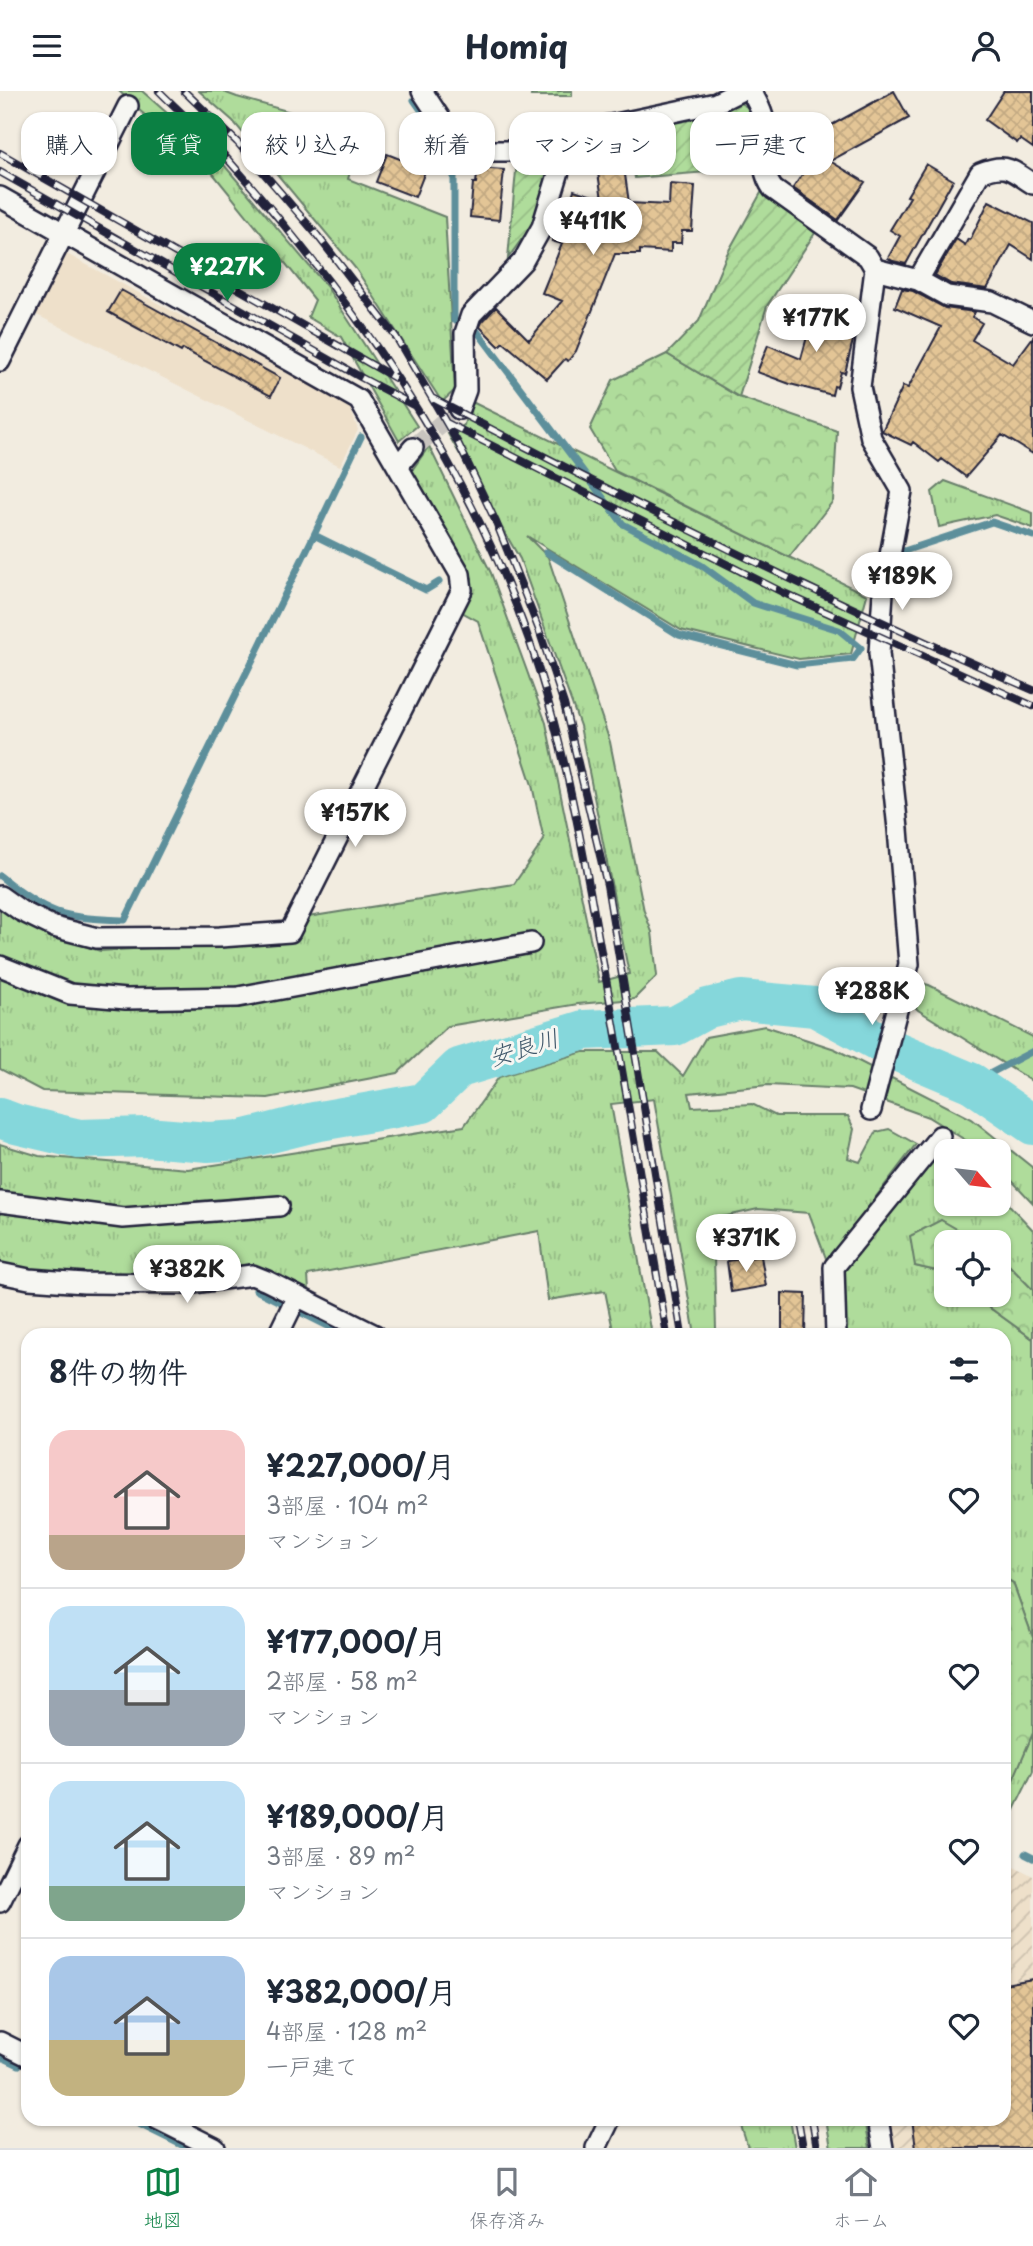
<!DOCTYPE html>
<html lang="ja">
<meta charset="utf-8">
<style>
body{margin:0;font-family:"Playpen Sans","Klee One",sans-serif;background:#f2f2f3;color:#1f2937;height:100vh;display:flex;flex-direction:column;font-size:26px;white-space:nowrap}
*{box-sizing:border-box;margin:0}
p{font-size:23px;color:#747a83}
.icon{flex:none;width:38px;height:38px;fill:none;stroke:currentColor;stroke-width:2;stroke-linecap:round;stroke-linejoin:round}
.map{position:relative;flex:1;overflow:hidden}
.panel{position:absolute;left:21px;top:1237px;width:990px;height:798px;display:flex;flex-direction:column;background:#fff;border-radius:21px;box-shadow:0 2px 5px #0004}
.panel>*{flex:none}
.guide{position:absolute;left:21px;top:21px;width:992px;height:63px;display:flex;gap:14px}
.needle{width:46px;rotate:118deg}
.tools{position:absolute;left:934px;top:1048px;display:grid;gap:14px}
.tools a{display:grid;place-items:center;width:77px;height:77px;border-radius:14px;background:#fff;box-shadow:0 2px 5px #0004;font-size:35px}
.price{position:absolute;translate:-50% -60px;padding:0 16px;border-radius:24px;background:#fff;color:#222;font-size:23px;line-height:46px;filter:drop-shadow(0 2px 4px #0008)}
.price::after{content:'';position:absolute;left:50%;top:42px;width:21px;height:16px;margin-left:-10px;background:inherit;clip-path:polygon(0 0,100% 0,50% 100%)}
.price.selected{background:#0b8043;color:#fff}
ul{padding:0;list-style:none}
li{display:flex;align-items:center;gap:21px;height:175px;padding:0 28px}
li+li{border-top:2px solid #e0e1e3}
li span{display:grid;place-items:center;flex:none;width:196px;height:140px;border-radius:21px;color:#555}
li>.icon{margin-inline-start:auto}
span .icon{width:84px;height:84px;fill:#fffc;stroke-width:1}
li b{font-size:30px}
h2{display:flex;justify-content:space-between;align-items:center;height:84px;padding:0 28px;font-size:30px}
.chip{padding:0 24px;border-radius:21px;background:#fff;box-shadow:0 2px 5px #0004;font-size:24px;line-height:63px}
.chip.selected{background:#0b8043;color:#fff}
header{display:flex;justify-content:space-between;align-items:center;height:91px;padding:0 28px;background:#fff;font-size:32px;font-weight:700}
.tabs{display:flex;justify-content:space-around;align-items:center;height:98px;border-top:2px solid #e0e1e3;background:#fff;font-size:19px;color:#747a83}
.tabs a{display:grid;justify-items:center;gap:4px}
.tabs .selected{color:#0b8043}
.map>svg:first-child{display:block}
.built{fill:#eee0ca}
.industrial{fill:url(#industrial-furrows)}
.grass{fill:url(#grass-tufts);stroke:#687f6b;stroke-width:2}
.forest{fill:url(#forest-crowns);stroke:#687f6b;stroke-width:2}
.garden{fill:url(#garden-furrows);stroke:#687f6b;stroke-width:2}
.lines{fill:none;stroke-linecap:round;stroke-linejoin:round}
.stream{stroke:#5d8f9b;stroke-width:7}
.river{stroke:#85d7db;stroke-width:40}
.building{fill:url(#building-cross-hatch);stroke:#22223b;stroke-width:2}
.street-tunnel{stroke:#c8c4bf;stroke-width:19;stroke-dasharray:19 10;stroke-linecap:butt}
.street-casing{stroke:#22223b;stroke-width:24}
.street{stroke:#f6f6f2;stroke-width:19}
.rail-casing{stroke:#22223b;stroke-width:8}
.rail{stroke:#f6f6f2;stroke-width:5;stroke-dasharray:16;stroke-linecap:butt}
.labels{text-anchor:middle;stroke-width:6;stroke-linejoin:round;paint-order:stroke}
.water-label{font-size:24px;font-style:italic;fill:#40586b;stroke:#f6f6f2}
</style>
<header><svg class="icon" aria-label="menu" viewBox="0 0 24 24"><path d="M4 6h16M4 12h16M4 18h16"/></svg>Homiq<svg class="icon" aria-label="person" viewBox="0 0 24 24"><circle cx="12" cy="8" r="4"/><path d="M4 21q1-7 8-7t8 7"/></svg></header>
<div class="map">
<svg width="1033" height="2057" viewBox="0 0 1033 2057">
<defs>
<pattern id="industrial-furrows" width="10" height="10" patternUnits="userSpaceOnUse" patternTransform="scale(1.75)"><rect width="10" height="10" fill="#eee0ca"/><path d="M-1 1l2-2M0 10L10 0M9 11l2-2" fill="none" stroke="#ccc0ae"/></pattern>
<pattern id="grass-tufts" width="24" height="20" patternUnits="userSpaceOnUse" patternTransform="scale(1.75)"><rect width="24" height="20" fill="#afdc9b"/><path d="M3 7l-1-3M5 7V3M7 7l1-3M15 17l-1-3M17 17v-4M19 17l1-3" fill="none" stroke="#96bc86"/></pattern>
<pattern id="forest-crowns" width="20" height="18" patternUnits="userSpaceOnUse" patternTransform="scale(1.75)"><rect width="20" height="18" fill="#afdc9b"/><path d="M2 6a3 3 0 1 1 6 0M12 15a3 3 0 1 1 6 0" fill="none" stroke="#96bc86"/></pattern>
<pattern id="garden-furrows" width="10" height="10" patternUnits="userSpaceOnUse" patternTransform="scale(1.75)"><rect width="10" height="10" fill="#afdc9b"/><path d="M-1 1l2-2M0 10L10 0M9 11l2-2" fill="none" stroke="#96bc86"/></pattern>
<pattern id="building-cross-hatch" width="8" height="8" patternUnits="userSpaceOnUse" patternTransform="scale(1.75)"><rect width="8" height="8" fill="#e3c596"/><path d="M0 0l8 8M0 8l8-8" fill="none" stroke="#c2a982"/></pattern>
</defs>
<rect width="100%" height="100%" fill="#f2ece0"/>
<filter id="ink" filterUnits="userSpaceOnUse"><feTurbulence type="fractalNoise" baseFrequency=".0143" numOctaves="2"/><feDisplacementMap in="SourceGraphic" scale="14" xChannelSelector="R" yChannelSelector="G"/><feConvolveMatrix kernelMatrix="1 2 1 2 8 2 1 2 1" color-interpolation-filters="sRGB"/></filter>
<g filter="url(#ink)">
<path class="built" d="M 65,162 L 350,316 L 358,339 L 340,375 L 35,223 Z"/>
<path class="industrial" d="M 1005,1770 L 1033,1785 L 1033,2057 L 892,2057 L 888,2028 L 1004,2028 Z"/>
<path class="grass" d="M 119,0 L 142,0 L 219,68 L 327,196 L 417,335 L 399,350 L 341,246 L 308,226 L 315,209 L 211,80 L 139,19 Z
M 199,0 L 221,0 L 237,6 L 362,41 L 348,88 L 445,126 L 455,299 L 442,311 L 356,178 L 233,30 Z
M 470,310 L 867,504 L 851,563 L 799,568 L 681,539 L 527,445 L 548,466 L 610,651 L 644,820 L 652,841 L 657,885 L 634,908 L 578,913 L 448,935 L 398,982 L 268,1007 L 42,1000 L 0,978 L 0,811 L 35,838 L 100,860 L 297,848 L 308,826 L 514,793 L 544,749 L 532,694 L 478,530 L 460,520 L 472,487 L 410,382 L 429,355 L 491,482 L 546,632 L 599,891 L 629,883 L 580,635 L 520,468 L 448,343 L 464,334 Z
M 945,390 L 1033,422 L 1033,437 L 995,424 L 939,436 L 932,401 Z
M 885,883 L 929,894 L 1033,946 L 1033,991 L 918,919 Z
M 765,935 L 835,958 L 972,1028 L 1033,1077 L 1033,1112 L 999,1076 L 999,1060 L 983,1060 L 928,1026 L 850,998 L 768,994 L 689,1002 L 692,1016 L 752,1013 L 776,1025 L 848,1025 L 854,1038 L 848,1067 L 860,1071 L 876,1041 L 889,1038 L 916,1053 L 827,1170 L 809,1122 L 758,1118 L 713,1128 L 716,1238 L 719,1244 L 695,1244 L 654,1008 L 611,1013 L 652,1244 L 614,1244 L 605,1200 L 548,1209 L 539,1140 L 308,1184 L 309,1200 L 252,1173 L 137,1185 L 16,1181 L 0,1176 L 0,1053 L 39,1065 L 188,1078 L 464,1035 L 499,986 L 583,961 L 658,961 L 683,985 L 706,946 Z
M 938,1065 L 947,1067 L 947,1113 L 999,1113 L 999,1103 L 1033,1139 L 1033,1199 L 999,1164 L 999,1152 L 979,1151 L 941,1129 L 915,1175 L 941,1181 L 947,1186 L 947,1204 L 972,1204 L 1033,1248 L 1033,1547 L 1013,1492 L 1005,1487 L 1004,1244 L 845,1244 L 840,1176 Z
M 1033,1642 L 1033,1680 L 1011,1725 L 1005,1729 L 1004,1708 Z
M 739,2028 L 790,2028 L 795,2057 L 748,2057 Z
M 826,2028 L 865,2028 L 870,2057 L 831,2057 Z"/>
<path class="forest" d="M 667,263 L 739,306 L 837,340 L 833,410 L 789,466 L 615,380 L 590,338 L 613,289 Z
M 941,1129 L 979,1151 L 947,1152 L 947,1186 L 941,1181 L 915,1175 L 910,1145 Z
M 999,1164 L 1033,1199 L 1033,1248 L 972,1204 L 999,1204 Z
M 1004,1487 L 1013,1492 L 1033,1547 L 1033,1642 L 1005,1708 Z"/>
<path class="garden" d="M 532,0 L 572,0 L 572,5 L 531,5 Z
M 740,12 L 754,20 L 755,77 L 635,87 L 628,41 Z
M 517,69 L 549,76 L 537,127 L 508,167 Z
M 762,100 L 815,142 L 767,215 L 739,306 L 667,263 L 699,230 L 727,163 Z"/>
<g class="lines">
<path class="stream" d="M 414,9 L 445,53
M 454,71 L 454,229
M 477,240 L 623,433 L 701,474 L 753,512 L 839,539 L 861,557 L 853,568 L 797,574 L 679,544 L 546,461
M 314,444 L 361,346
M 897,489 L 901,461 L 992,431 L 1033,445
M 0,785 C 17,799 37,814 57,821 C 78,828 103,828 125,829 L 314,444 L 426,499 L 439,491
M 972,992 L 1033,960
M 256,1199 L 282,1212
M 302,1222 L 346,1244
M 1025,1763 L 1033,1767
M 0,1965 L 19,1974
M 129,2028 L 188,2057"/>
<path class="river" d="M 0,1027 L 16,1033 L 79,1048 L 146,1046 L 208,1051 L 242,1049 L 314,1031 L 423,1012 L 459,977 L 584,939 L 675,935 L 708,917 L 741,909 L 815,916 L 896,960 L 972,992 L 1033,1034"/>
</g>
<path class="building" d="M 894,0 L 909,27 L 830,70 L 865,91 L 838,129 L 793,97 L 831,41 L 828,36 Z
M 1004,0 L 1033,0 L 1033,57 L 1020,48 L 1017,52 L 985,29 Z
M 617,45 L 619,55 L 621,55 L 629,112 L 669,114 L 670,93 L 695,95 L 692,140 L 682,140 L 681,152 L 671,152 L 671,161 L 640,159 L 640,163 L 615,163 L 576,260 L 568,270 L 565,268 L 547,288 L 503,251 L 499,255 L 480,236 L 482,231 L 496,216 L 529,249 L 562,210 L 542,202 L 562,153 L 552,150 L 562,120 L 567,122 L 574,99 L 602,108 L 593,49 Z
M 387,63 L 426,78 L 415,106 L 376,91 Z
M 926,73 L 953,89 L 906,173 L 893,170 L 888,167 L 900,145 L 890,139 L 910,106 L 907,105 Z
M 478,77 L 504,79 L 499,129 L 470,126 L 473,92 L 476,92 Z
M 989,110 L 1033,132 L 1033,168 L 1011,154 L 987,198 L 951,193 L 935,184 L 956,148 L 965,154 L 968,148 L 970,149 Z
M 902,198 L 913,200 L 945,217 L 975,221 L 972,226 L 982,232 L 972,249 L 1013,273 L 1033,246 L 1033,363 L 1002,344 L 966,386 L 942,368 L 939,371 L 913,351 L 911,354 L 882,340 L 903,295 L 908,297 L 941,236 L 895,216 Z
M 121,199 L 280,287 L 271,305 L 183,258 L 181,261 L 108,221 Z
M 827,214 L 857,222 L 854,245 L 845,282 L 841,281 L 837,296 L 834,295 L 832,304 L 790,293 L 757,281 L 768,254 L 801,268 L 811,231 L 822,234 Z
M 761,1165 L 766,1195 L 731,1201 L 727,1170 Z
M 782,1202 L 806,1203 L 805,1243 L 782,1242 Z
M 1033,1888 L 1033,2057 L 916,2057 L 912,2028 L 1004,2028 L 1004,1893 Z"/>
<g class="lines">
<path class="street-tunnel" d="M 413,357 L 459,318"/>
<defs>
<path id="street" d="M 422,0 L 449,41 L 461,53 L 481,60 L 512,60 L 556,42 L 616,33 L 716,12 L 740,0
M 751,0 C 759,14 765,26 766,43 C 766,65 759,78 773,98 L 868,166 L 875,178 L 918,189 L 947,205 L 992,211 L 1033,231
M 0,106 L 359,309 L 460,483 L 462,499 L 290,841 L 220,846 L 97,847 L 54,836 L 21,820 L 0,805
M 918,189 L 980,82 C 1007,71 1011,79 1033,93
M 0,270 L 128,15
M 459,318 L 466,299 L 465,242 L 471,224 L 523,170 L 542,136 L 560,77 L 583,36
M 398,375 L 413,357
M 0,875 L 70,903 L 126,908 L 238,906 L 531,852
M 871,1019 L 909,873 L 898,738 L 879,562 L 883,502 L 902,400 L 871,347 L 860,296 L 875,178
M 0,1111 L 123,1127 L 279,1115
M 0,1182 L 29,1188 L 84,1192 L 186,1193 L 252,1184 L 267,1190 L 375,1244
M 278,1244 L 297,1205
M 836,1244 L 834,1176 L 940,1045
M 0,1811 L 28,1754
M 0,1951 L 28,1965
M 157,2028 L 215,2057
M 878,2028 L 883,2057
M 596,2057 L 610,2028"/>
</defs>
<use href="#street" class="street-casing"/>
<use href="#street" class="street"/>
<defs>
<path id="rail" d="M 159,0 C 180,21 203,41 223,63 C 352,207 466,368 530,552 C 564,651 582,753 600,855 C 624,985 645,1115 667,1244
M 184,0 L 237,51 L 317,144 L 396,246 L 458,352 L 496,431 L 539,539 L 564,613 L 607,794 L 682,1244
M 0,62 L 395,287
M 0,81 L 362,287 L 413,314
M 432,307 C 629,411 829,510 1033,599
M 447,332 L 784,502 L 1033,615
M 798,2028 L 803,2057
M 812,2028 L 817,2057"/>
</defs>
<use href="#rail" class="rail-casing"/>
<use href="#rail" class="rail"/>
</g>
</g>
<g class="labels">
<g class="water-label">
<text transform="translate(524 957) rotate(-17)" y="8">安良川</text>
</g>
</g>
</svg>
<div class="tools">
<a><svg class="needle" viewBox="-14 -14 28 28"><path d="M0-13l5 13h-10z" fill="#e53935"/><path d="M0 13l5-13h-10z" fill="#747a83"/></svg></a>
<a><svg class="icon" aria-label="locate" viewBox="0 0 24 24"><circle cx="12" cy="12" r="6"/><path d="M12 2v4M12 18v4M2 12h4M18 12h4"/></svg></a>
</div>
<b class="price" style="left:593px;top:166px">¥411K</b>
<b class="price selected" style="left:227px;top:212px">¥227K</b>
<b class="price" style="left:816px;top:263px">¥177K</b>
<b class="price" style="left:902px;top:521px">¥189K</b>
<b class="price" style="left:355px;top:758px">¥157K</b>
<b class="price" style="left:872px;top:936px">¥288K</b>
<b class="price" style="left:746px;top:1183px">¥371K</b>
<b class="price" style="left:187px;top:1214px">¥382K</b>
<div class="guide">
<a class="chip">購入</a>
<a class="chip selected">賃貸</a>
<a class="chip">絞り込み</a>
<a class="chip">新着</a>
<a class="chip">マンション</a>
<a class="chip">一戸建て</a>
</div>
<section class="panel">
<h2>8件の物件<svg class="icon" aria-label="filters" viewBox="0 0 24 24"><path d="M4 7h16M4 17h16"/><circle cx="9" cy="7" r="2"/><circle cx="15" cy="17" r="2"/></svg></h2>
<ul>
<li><span style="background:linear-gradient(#f6c9c9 75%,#b9a48a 0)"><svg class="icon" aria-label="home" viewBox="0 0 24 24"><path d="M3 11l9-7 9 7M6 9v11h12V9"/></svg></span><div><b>¥227,000/月</b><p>3部屋 · 104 m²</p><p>マンション</p></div><svg class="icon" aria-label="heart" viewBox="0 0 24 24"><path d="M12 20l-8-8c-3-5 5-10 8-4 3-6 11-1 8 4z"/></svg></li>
<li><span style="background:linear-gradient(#bfe0f5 60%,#9aa5b1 0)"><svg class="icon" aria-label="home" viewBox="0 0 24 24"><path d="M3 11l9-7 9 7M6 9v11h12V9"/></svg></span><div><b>¥177,000/月</b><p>2部屋 · 58 m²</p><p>マンション</p></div><svg class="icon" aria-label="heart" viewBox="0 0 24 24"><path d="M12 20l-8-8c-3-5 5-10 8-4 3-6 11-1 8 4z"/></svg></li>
<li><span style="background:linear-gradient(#bfe0f5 75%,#7fa58c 0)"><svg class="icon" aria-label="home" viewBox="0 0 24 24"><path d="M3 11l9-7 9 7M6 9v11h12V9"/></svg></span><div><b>¥189,000/月</b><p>3部屋 · 89 m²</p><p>マンション</p></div><svg class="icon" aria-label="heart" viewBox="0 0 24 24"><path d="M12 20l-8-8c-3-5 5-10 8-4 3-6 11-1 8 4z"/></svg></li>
<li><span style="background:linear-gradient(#a9c7e8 60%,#c2b280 0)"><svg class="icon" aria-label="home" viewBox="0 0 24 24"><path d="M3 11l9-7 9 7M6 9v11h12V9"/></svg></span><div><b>¥382,000/月</b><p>4部屋 · 128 m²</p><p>一戸建て</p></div><svg class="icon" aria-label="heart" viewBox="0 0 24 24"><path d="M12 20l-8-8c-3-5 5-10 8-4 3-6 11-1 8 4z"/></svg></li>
</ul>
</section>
</div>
<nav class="tabs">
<a class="selected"><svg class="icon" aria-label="map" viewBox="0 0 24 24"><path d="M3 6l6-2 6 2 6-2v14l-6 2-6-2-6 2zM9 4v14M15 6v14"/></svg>地図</a>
<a><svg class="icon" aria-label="saved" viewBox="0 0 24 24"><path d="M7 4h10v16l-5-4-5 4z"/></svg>保存済み</a>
<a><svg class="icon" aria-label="home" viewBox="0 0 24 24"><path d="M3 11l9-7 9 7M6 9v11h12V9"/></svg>ホーム</a>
</nav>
